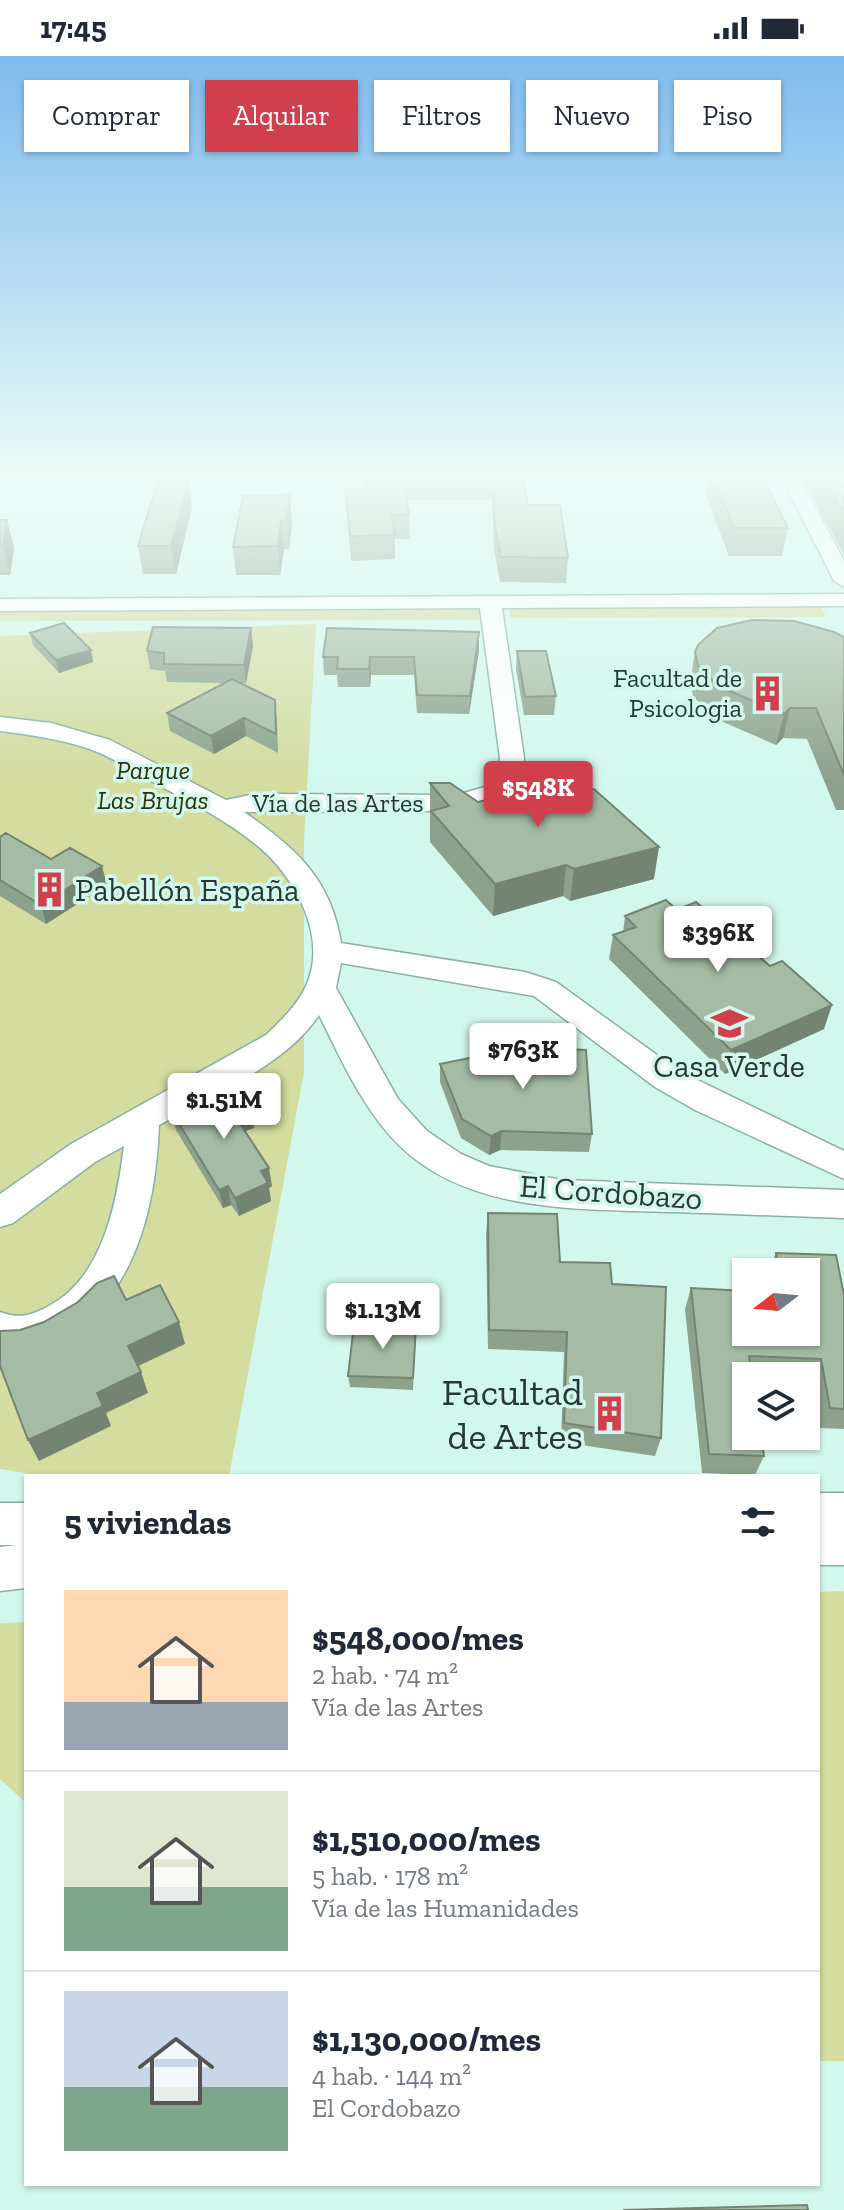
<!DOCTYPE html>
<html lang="es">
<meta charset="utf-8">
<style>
body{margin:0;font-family:"Zilla Slab",serif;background:#f6f6f7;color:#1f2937;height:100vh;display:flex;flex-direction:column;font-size:30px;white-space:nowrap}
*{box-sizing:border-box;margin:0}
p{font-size:26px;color:#747a83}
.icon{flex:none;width:44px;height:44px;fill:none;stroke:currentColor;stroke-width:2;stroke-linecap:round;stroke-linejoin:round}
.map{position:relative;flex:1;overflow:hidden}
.details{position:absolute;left:24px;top:1418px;width:796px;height:712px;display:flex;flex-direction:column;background:#fff;border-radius:0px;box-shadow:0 2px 6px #0004}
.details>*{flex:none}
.hud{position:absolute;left:24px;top:24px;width:796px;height:72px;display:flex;gap:16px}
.needle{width:52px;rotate:254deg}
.buttons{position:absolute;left:732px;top:1202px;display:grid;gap:16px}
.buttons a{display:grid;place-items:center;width:88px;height:88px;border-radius:0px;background:#fff;box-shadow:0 2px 6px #0004;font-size:40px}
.price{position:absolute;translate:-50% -68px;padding:0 18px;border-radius:8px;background:#fff;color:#222;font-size:26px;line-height:52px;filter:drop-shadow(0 2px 4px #0008)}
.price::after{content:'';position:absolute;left:50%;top:48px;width:24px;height:18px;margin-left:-12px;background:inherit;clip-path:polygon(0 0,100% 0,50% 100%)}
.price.selected{background:#d0404c;color:#fff}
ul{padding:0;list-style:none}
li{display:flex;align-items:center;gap:24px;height:200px;padding:0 40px}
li+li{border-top:2px solid #e0e1e3}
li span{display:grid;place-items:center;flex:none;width:224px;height:160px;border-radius:0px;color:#555}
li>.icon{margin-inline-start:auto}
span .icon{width:96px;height:96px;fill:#fffc;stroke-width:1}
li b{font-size:34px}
h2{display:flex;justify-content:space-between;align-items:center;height:96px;padding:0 40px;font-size:34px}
.pill{padding:0 28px;border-radius:0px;background:#fff;box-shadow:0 2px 6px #0004;font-size:28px;line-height:72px}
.pill.selected{background:#d0404c;color:#fff}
.status{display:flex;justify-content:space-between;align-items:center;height:56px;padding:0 40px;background:#fff;direction:ltr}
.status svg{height:22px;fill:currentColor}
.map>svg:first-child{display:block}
.green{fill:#d4dca0}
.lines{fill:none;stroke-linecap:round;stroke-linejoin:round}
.service-casing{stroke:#8aafa5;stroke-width:3}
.minor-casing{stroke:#8aafa5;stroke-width:3}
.service{fill:#fff;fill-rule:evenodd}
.minor{fill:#fff;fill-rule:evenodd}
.wall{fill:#8da28d}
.shaded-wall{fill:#738473}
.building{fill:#a4bca4;stroke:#738473;stroke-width:2}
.labels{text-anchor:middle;stroke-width:7;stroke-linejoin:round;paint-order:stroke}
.far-poi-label{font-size:26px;fill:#293834;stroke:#d2f8ee;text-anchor:end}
.far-park-label{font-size:26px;font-style:italic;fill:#303308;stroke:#d2f8ee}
.far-street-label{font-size:26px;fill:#293834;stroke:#d2f8ee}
.poi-label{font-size:32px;fill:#293834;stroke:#d2f8ee;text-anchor:start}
.street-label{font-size:32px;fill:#293834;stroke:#d2f8ee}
.near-poi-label{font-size:38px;fill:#293834;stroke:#d2f8ee;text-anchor:end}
</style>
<div class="status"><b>17:45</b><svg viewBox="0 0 49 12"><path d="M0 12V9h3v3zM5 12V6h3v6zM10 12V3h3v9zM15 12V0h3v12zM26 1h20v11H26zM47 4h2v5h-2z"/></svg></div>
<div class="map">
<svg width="844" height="2154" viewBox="0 0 844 2154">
<rect width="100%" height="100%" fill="#d2f8ee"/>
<path class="green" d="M 509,550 L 821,550 L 826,561 L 510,562 Z
M 479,552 L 479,564 L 0,565 L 0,554 Z
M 316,568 L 304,786 L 304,1016 L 229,1420 L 43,1420 L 0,1413 L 0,580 Z
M 844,1535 L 844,2005 L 818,2005 L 818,1536 Z
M 26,1566 L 26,1747 L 0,1723 L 0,1567 Z"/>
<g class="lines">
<defs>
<path id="service" d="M 759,423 L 759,422 L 795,423 C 787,428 767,428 759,423 Z"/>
<path id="minor" d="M 782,422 L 800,422 L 844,505 L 844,531 L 834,525 Z
M 844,538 L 844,550 L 502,552 L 524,702 L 523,714 L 507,740 L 459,755 L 244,756 C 296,792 331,823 341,887 L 525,916 L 556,926 L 679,1015 L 844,1095 L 844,1123 L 695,1054 L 655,1031 L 534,940 L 341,907 L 336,932 L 398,1043 L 427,1075 L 461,1098 L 489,1110 L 562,1124 L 844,1134 L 844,1162 C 787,1160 731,1158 674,1156 C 584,1153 472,1158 402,1092 C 364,1056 342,1005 319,959 C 285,1010 212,1039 159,1069 C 156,1148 136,1244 59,1282 C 40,1292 20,1298 0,1291 L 0,1256 C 19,1263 30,1260 47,1251 C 103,1223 117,1146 124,1090 L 95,1106 L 13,1167 L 0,1171 L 0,1138 L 71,1088 L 266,979 C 280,965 296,951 305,932 C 329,884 297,823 259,791 C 229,766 195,748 160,730 C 138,718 114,702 90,693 C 60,683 31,679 0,675 L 0,661 L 51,667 L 110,684 L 226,744 L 255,738 L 457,739 L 488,730 L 497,714 L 500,702 L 480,552 L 0,555 L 0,543 Z
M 818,1437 L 844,1437 L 844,1509 L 818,1509 Z
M 0,1447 L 26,1447 L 26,1532 L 0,1535 L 0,1491 L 17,1489 L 0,1489 Z"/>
</defs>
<use href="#service" class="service-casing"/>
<use href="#minor" class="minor-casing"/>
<use href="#service" class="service"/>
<use href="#minor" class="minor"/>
</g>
<path class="wall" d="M 366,422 L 523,422 L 528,449 L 568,502 L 566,527 L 500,526 L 494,494 L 492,444 L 407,444 L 409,458 L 410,483 L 395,483 L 395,503 L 351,505 L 345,433 L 366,432 Z
M 709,422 L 763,422 L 788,472 L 782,500 L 729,500 L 706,440 Z
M 802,422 L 844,422 L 844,499 Z
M 290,439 L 292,467 L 289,493 L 284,493 L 280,519 L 236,519 L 233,491 Z
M 192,451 L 176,518 L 143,518 L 138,490 Z
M 0,464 L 7,464 L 14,492 L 10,519 L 0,519 Z
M 251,572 L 253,590 L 246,627 L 241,627 L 277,662 L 278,697 L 246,680 L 214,698 L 170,675 L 167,657 L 224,627 L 167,626 L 165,615 L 150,613 L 147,595 Z
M 479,576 L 479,594 L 469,658 L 417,657 L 414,619 L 371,619 L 370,631 L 338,631 L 337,619 L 324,619 L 323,601 Z
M 30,577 L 91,594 L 93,606 L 59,617 L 33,589 Z
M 844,581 L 844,754 L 836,754 L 807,683 L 783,682 L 776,689 L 714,662 L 693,640 L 690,626 L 695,596 Z
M 517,595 L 556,640 L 554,659 L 524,659 L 516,613 Z
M 430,727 L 478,746 L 514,737 L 514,730 L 654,823 L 570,845 L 563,840 L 493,860 L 430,786 Z
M 0,781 L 51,803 L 107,829 L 46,868 L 0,840 Z
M 677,854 L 770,910 L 824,973 L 725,1018 L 609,903 L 613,879 L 623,876 L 625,860 Z
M 440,1008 L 592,1078 L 589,1096 L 500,1094 L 489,1099 L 461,1082 L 440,1026 Z
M 172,1056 L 254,1072 L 245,1075 L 272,1130 L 269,1132 L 271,1145 L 239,1160 L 231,1149 L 223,1152 L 176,1074 Z
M 488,1157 L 560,1206 L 612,1228 L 661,1382 L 655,1400 L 561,1386 L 564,1296 L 488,1293 L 486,1178 Z
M 776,1197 L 844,1239 L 844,1373 L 820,1372 L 812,1323 L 806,1323 L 806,1320 L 746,1320 L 764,1400 L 755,1419 L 702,1417 L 685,1253 L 691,1232 L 746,1276 L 806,1216 L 768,1216 Z
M 416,1270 L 413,1334 L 350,1331 L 348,1320 Z"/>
<path class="shaded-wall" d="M 189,424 L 192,451 L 176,518 L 171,490 Z
M 290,439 L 292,467 L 289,493 L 287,465 Z
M 7,464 L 14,492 L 10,519 L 3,490 Z
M 281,465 L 284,493 L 280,519 L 278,490 Z
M 251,572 L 253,590 L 246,627 L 244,609 Z
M 479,576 L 479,594 L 469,658 L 470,640 Z
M 91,594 L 93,606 L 59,617 L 56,604 Z
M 370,601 L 371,619 L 370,631 L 369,613 Z
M 790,652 L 783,682 L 776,689 L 784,658 Z
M 244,662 L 246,680 L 214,698 L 211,680 Z
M 659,791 L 654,823 L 570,845 L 574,813 Z
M 566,809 L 563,840 L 493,860 L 495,828 Z
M 102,810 L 107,829 L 46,868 L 41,849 Z
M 832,949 L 824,973 L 725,1018 L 731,994 Z
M 251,1053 L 254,1072 L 238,1078 L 235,1060 Z
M 502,1075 L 500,1094 L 489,1099 L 491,1080 Z
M 269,1112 L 272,1130 L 269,1132 L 271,1145 L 239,1160 L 235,1142 L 261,1115 Z
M 228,1130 L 231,1149 L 223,1152 L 219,1134 Z
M 179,1266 L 185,1288 L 136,1311 L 128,1290 Z
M 141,1316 L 148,1337 L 106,1357 L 111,1370 L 39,1405 L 28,1384 L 97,1337 Z"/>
<path class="building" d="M 366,422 L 403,422 L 409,458 L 392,459 L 395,479 L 350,480 L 345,433 L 366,432 Z
M 493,422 L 523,422 L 528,449 L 560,449 L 568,502 L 501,501 L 495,470 Z
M 714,422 L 763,422 L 788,472 L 734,472 Z
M 823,422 L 844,422 L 844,458 Z
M 189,424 L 171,490 L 138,490 L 158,425 Z
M 290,439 L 287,465 L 281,465 L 278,490 L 233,491 L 243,440 Z
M 0,464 L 7,464 L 3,490 L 0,490 Z
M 752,564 L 794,565 L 834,576 L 844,581 L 844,719 L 816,652 L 790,652 L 784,658 L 720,631 L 698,610 L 695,596 L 698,589 L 717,572 Z
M 64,567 L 91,594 L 56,604 L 30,577 Z
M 153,571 L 251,572 L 244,609 L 164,608 L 164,597 L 147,595 Z
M 327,572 L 479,576 L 470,640 L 417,639 L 414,601 L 370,601 L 369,613 L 337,613 L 338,601 L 323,601 Z
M 517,595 L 546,595 L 556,640 L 525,641 Z
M 232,623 L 275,644 L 276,678 L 244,662 L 211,680 L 167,657 Z
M 559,719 L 575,737 L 594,733 L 659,791 L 574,813 L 566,809 L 495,828 L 431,755 L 449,750 L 430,727 L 450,727 L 478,746 L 518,736 L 514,730 Z
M 6,777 L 51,803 L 70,792 L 102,810 L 41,849 L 0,824 L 0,781 Z
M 666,844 L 677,854 L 696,846 L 770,910 L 782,905 L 832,949 L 731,994 L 613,879 L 636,871 L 625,860 Z
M 523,991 L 586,994 L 592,1078 L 502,1075 L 491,1080 L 462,1063 L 440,1008 Z
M 236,1029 L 251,1053 L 235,1060 L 269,1112 L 261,1115 L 268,1127 L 235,1142 L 228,1130 L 219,1134 L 172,1056 Z
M 488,1157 L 557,1158 L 560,1206 L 610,1207 L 612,1228 L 666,1231 L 661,1382 L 564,1367 L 567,1276 L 489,1274 Z
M 776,1197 L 836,1199 L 844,1239 L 844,1353 L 830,1352 L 821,1303 L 749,1300 L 752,1320 L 746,1320 L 746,1380 L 761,1380 L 764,1400 L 709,1398 L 691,1232 L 746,1235 L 746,1276 L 806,1276 L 806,1216 L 779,1216 Z
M 114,1220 L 126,1244 L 160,1229 L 179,1266 L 128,1290 L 141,1316 L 97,1337 L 103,1350 L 28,1384 L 0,1310 L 0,1275 L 20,1274 L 44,1266 L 78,1246 L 97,1227 Z
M 354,1268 L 416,1270 L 413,1322 L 348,1320 Z
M 807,2149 L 808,2154 L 623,2154 Z"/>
<linearGradient id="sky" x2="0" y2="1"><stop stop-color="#7dbaed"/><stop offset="0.58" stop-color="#ebfcf7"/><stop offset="1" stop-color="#ebfcf7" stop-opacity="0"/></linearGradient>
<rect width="844" height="724" fill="url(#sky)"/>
<defs>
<symbol id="building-bare" viewBox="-9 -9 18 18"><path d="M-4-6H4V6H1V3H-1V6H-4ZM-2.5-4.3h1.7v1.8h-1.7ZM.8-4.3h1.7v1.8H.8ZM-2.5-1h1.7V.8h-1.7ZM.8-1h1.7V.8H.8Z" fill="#d0404c" stroke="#d2f8ee" stroke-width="2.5" paint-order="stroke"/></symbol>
<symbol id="university-bare" viewBox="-9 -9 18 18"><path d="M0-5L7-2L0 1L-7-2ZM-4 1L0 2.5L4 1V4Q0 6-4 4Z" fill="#d0404c" stroke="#d2f8ee" stroke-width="2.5" paint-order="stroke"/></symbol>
</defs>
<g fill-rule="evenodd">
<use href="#building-bare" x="742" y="612" width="51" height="51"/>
<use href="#building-bare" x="24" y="808" width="51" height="51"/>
<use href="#university-bare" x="704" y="942" width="51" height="51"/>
<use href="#building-bare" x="584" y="1332" width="51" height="51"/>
</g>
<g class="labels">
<g class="far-poi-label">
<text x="742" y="631">Facultad de<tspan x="742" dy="30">Psicologia</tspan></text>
</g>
<g class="far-park-label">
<text x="153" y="723">Parque<tspan x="153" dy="30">Las Brujas</tspan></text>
</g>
<g class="far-street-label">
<text x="338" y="756">Vía de las Artes</text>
</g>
<g class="poi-label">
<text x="75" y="845">Pabellón España</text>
<text x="729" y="1021" text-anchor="middle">Casa Verde</text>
</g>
<g class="street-label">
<text transform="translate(611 1136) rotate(4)" y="11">El Cordobazo</text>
</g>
<g class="near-poi-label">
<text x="583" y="1349">Facultad<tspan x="583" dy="44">de Artes</tspan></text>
</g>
</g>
</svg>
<div class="buttons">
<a><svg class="needle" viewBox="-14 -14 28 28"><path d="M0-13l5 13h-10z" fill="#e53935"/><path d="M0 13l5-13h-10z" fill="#747a83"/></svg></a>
<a><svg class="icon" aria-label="layers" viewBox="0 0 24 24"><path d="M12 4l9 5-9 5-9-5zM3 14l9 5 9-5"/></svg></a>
</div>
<b class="price selected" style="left:538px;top:773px">$548K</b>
<b class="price" style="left:718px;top:918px">$396K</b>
<b class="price" style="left:523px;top:1035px">$763K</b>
<b class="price" style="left:224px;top:1085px">$1.51M</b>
<b class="price" style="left:383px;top:1295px">$1.13M</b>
<div class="hud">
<a class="pill">Comprar</a>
<a class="pill selected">Alquilar</a>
<a class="pill">Filtros</a>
<a class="pill">Nuevo</a>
<a class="pill">Piso</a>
</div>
<section class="details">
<h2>5 viviendas<svg class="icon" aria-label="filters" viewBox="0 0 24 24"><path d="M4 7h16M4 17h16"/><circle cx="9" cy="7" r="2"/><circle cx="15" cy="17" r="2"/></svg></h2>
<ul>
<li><span style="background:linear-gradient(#ffd9b3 70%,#9aa5b1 0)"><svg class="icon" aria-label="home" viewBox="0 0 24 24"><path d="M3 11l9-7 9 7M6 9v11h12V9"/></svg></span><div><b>$548,000/mes</b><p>2 hab. · 74 m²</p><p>Vía de las Artes</p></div></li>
<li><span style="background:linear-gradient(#dfe7d0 60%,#7fa58c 0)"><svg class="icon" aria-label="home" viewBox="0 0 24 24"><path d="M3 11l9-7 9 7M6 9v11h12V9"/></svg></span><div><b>$1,510,000/mes</b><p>5 hab. · 178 m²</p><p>Vía de las Humanidades</p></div></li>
<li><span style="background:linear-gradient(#c9d6e8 60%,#7fa58c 0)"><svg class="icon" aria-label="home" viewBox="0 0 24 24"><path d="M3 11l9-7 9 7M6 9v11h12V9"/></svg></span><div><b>$1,130,000/mes</b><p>4 hab. · 144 m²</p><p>El Cordobazo</p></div></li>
</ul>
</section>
</div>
